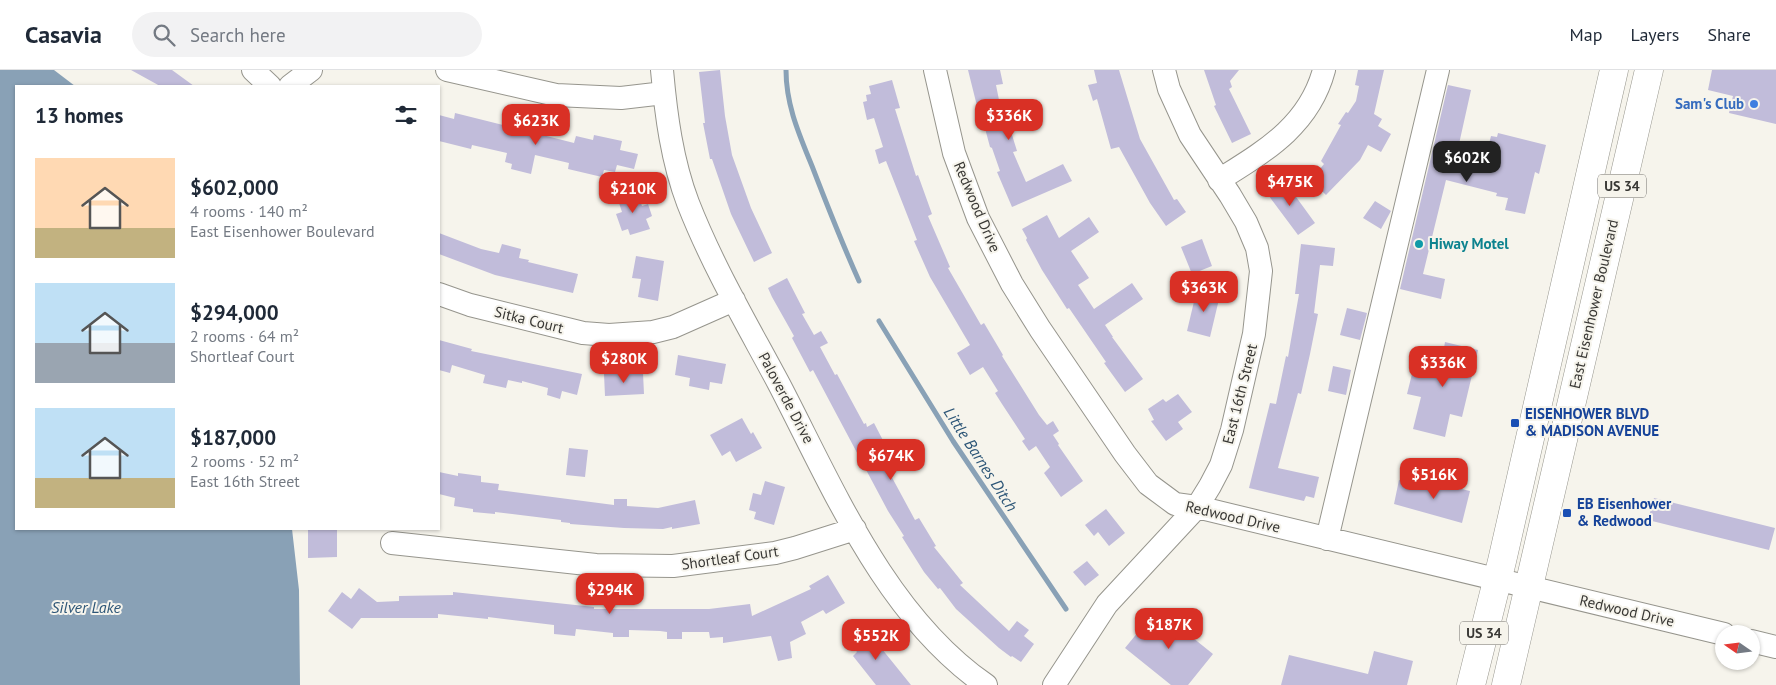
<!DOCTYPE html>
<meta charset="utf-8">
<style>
body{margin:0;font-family:"PT Sans",sans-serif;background:#f2f2f3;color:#1f2937;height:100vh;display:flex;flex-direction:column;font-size:19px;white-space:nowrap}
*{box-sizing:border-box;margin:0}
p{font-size:16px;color:#747a83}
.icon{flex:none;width:28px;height:28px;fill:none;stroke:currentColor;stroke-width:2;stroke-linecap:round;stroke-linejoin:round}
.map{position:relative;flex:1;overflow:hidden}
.side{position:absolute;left:15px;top:15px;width:425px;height:445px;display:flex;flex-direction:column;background:#fff;border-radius:0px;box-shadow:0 1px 4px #0004}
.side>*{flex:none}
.needle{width:32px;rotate:284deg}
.fabs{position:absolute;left:1715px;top:555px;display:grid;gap:10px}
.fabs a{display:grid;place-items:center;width:45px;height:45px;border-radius:50%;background:#fff;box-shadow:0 1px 4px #0004;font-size:25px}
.price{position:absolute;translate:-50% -42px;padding:0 11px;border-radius:10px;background:#d93025;color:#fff;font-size:16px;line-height:32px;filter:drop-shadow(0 1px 2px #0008)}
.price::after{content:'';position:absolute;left:50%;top:30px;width:15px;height:11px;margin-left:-8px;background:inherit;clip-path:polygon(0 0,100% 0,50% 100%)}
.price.current{background:#222;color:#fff}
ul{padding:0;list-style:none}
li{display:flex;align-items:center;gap:15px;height:125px;padding:0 20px}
li span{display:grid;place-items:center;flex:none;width:140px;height:100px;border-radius:0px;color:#555}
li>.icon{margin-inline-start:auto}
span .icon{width:60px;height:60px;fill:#fffc;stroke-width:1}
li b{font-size:21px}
h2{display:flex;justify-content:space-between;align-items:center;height:60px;padding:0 20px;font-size:21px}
header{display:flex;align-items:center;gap:30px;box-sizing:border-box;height:70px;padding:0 25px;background:#fff;border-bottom:1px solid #e0e1e3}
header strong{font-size:24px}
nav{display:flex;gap:28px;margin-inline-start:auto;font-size:18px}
.search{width:350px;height:45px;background:#f2f2f3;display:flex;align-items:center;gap:12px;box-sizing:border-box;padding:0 18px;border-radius:28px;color:#747a83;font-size:19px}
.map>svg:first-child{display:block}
.water{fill:#89a1b6}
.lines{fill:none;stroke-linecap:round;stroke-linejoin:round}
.stream{stroke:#89a1b6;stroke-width:5}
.building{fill:#c1bcda}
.minor-casing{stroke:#96958d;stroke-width:24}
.highway-casing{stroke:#96958d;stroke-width:29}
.minor{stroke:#fff;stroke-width:22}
.highway{stroke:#fff;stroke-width:28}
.shop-dot{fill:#3f7fe0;stroke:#f6f4ec;stroke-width:2}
.culture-dot{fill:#0f9aa8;stroke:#f6f4ec;stroke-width:2}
.transit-dot{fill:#1a4fb4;stroke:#f6f4ec;stroke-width:2}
.labels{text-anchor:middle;stroke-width:4;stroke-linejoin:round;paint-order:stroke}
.shield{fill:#f6f4ec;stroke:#72706c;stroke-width:1}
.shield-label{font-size:14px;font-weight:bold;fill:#393835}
.shop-label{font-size:15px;font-weight:bold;fill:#366cbe;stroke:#f6f4ec;text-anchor:end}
.street-label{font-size:15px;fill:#393835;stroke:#f6f4ec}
.culture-label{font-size:15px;font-weight:bold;fill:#0d838f;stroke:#f6f4ec;text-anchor:start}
.transit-label{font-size:15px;font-weight:bold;fill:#164399;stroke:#f6f4ec;text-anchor:start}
.water-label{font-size:16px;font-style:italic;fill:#2d5677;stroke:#f6f4ec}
</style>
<header>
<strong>Casavia</strong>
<div class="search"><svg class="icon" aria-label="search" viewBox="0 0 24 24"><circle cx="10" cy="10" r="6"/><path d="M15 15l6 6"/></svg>Search here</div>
<nav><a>Map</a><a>Layers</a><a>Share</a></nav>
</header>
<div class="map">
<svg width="1776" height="615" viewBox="0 0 1776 615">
<rect width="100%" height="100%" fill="#f6f4ec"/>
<path class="water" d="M 0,0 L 54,0 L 75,16 L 16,16 L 16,459 L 292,459 L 299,520 L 300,615 L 0,615 Z"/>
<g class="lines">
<path class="stream" d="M 786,0 C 786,35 799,64 812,96 C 827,135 842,173 859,211
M 879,251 L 953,371 L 1066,539"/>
</g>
<path class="building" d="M 131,0 L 172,0 L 194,16 L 160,16 Z
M 720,0 L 725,46 L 732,85 L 751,138 L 772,183 L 754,192 L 731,144 L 712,89 L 710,89 L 703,53 L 705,53 L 699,2 Z
M 968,0 L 1000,0 L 1003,14 L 996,15 L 1001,40 L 1022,34 L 1026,47 L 1008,52 L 1017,81 L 1013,82 L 1026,112 L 1063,94 L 1072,111 L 1012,137 L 997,102 L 1000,101 L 992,78 L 990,77 L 979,36 L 977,36 Z
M 1094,0 L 1119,0 L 1140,69 L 1174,130 L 1177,129 L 1186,142 L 1166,156 L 1150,133 L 1119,77 L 1111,79 L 1097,29 L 1093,31 L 1088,15 L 1097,13 Z
M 1204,0 L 1239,0 L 1230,11 L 1232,17 L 1229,19 L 1251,64 L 1232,73 L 1214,36 L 1216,35 Z
M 1358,0 L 1384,0 L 1374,44 L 1382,49 L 1378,56 L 1391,64 L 1381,82 L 1368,75 L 1360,90 L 1326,125 L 1311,110 L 1324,94 L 1321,91 L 1341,55 L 1338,54 L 1346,42 L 1348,43 L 1356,31 L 1359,16 L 1355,15 Z
M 1712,0 L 1776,0 L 1776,54 L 1729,43 L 1733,26 L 1708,20 Z
M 892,10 L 900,38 L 895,39 L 916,106 L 918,105 L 932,144 L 928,146 L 950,197 L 948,198 L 981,255 L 984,253 L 1003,285 L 1002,286 L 1039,345 L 1047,355 L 1053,351 L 1059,361 L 1053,365 L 1059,374 L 1058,375 L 1083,411 L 1061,427 L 1044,403 L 1050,397 L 1036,376 L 1029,381 L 1022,371 L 1025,369 L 1002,334 L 995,323 L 998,321 L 983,297 L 970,305 L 957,283 L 970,275 L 930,207 L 914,171 L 917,170 L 886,91 L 879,94 L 875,80 L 883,77 L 874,48 L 867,50 L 863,32 L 867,31 L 866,25 L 871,24 L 869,16 Z
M 1448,15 L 1471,20 L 1455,92 L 1483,98 L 1491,66 L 1497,67 L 1498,63 L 1546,75 L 1539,104 L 1535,102 L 1525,144 L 1505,140 L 1508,128 L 1496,126 L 1497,123 L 1446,110 L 1423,204 L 1445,209 L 1441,229 L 1400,219 Z
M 455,43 L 574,73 L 576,66 L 593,70 L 594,65 L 622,71 L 620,80 L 638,84 L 634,99 L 617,95 L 615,102 L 604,100 L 602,107 L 568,99 L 569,93 L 535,85 L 531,104 L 511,99 L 512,94 L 505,92 L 507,83 L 472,75 L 471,79 L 439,71 L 439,45 L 454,49 Z
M 1283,109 L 1315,153 L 1298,165 L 1266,122 Z
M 637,121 L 642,136 L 648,134 L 652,146 L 646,149 L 650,159 L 630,165 L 628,159 L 622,161 L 616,144 L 622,142 L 617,127 Z
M 1375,131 L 1391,141 L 1381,159 L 1363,148 Z
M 1047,145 L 1059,168 L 1089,147 L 1099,162 L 1071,181 L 1089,208 L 1078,215 L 1094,239 L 1132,213 L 1143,229 L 1105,255 L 1113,267 L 1112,267 L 1143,309 L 1125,322 L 1104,293 L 1106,292 L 1069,238 L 1067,239 L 1042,200 L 1026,170 L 1027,168 L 1022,159 Z
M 439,163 L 481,179 L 499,183 L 502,174 L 521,179 L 519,188 L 529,190 L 528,192 L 578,204 L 573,223 L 495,205 L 439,184 Z
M 1202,169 L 1212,196 L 1192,204 L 1181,177 Z
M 1301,174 L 1335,178 L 1333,196 L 1320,195 L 1314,243 L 1318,244 L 1310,284 L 1301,324 L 1298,323 L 1278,398 L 1319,407 L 1314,428 L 1306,426 L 1304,431 L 1249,418 L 1270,333 L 1276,334 L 1286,286 L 1288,287 L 1299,224 L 1295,224 Z
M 636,186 L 664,191 L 658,231 L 638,227 L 641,209 L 632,208 Z
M 787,208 L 805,243 L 802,244 L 814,265 L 821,261 L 828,273 L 820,277 L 835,305 L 837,304 L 864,354 L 866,353 L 867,357 L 874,353 L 889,382 L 883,385 L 884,388 L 882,389 L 915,450 L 919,448 L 936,476 L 934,477 L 963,513 L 960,515 L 1009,561 L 1017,551 L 1029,560 L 1024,566 L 1034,574 L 1021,592 L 1012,586 L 1011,587 L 999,578 L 956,539 L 940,518 L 938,519 L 924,502 L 902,467 L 904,466 L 888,441 L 813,300 L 810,302 L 792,268 L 794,266 L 772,227 L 768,218 Z
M 1197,219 L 1220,225 L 1210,267 L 1187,261 Z
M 1347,238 L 1367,243 L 1360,270 L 1340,265 Z
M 439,270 L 472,279 L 471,281 L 582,304 L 577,325 L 562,321 L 560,329 L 547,325 L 548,318 L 522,311 L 522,313 L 508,310 L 506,318 L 483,313 L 485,305 L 452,295 L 450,303 L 439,300 Z
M 1445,272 L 1478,280 L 1462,347 L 1450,344 L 1445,367 L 1413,359 L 1421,327 L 1407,324 L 1413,300 L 1428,304 L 1434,281 L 1443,284 Z
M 678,285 L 726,294 L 722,314 L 710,312 L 709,320 L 689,316 L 690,308 L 675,305 Z
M 1333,296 L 1351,300 L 1346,325 L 1328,321 Z
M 633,301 L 633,303 L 643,303 L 644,324 L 605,326 L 604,304 L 606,304 L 606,302 Z
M 1178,324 L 1192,342 L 1178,352 L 1183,359 L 1166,371 L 1151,351 L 1154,350 L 1148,339 L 1163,329 L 1166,332 Z
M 742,348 L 751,364 L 753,362 L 762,378 L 736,392 L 730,381 L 722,386 L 710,365 Z
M 569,378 L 588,380 L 585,407 L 566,405 Z
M 439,402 L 458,406 L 458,403 L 481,406 L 481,412 L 499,414 L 498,420 L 614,435 L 614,429 L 627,429 L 627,436 L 658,438 L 695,430 L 700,454 L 672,459 L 672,457 L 663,459 L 624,458 L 570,454 L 570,453 L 561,452 L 561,450 L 495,442 L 495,444 L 473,442 L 473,439 L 454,436 L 455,428 L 439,424 Z
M 1399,410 L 1434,419 L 1436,413 L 1470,421 L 1462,453 L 1394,434 Z
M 765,411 L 785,417 L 774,455 L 754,449 L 756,442 L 749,440 L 753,423 L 761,425 Z
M 1654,428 L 1775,458 L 1769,480 L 1648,450 Z
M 1106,439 L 1125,463 L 1109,476 L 1098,462 L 1094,466 L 1085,455 Z
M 308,459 L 337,459 L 337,487 L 308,488 Z
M 1087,491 L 1099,505 L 1085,516 L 1073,502 Z
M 828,505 L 845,533 L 826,544 L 823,540 L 801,552 L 806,564 L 790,572 L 792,588 L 778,591 L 771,566 L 723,573 L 723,567 L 710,568 L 709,562 L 682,562 L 682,569 L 667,569 L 667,562 L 660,561 L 629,560 L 629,567 L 613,567 L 613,563 L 576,559 L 575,566 L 554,564 L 554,555 L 488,547 L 488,549 L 438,544 L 438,548 L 361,548 L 352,559 L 328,541 L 342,522 L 351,529 L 359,518 L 377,532 L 399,531 L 399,526 L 453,525 L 453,522 L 594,537 L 594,539 L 709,539 L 750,534 L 752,546 L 811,519 L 809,516 Z
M 1157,539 L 1213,584 L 1188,615 L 1171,615 L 1125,578 Z
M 865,558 L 911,615 L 876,615 L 853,586 L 857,582 L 849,571 Z
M 1374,581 L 1413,591 L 1407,615 L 1281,615 L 1289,585 L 1368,604 Z"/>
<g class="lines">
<defs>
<path id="minor" d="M 253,0 L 270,16
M 447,0 L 556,25 L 621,28 L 664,23
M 662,0 C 666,45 672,91 688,133 C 713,197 748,256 780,316 C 834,420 886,546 986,615
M 935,0 L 954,83 L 978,148 L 1012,214 L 1040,259 L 1125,384 L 1148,414 L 1175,434 L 1197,437 L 1724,564
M 290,16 L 311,0
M 1219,110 C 1265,81 1309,56 1324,0
M 439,224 L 470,235 L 583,263 L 609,265 L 653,262 L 673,257 L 734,230
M 1327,469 L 1438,0
M 392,473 L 596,495 L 673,496 L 775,483 L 795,478 L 855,459
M 1751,571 L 1776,577
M 1054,615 L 1107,534 L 1197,437 L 1210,416 L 1221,395 L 1232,360 L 1254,264 L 1261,201 L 1257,178 L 1246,152 L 1230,125 L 1190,65 L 1169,19 L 1164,0"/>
<path id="highway" d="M 1471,615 L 1502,491 L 1614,0
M 1506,615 L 1649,0"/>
</defs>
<use href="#minor" class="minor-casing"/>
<use href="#highway" class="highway-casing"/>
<use href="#minor" class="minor"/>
<use href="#highway" class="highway"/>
</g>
<circle class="shop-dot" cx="1754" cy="34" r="5"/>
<circle class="culture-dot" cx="1419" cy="174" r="5"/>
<g class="transit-dot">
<rect x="1510" y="348" width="10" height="10" rx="2.5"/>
<rect x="1562" y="438" width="10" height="10" rx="2.5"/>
</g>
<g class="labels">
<g class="shield">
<rect x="1598" y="104.5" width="48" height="23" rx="4"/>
<rect x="1460" y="551.5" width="48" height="23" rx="4"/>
</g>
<g class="shield-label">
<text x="1622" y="121">US 34</text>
<text x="1484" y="568">US 34</text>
</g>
<g class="shop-label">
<text x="1744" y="39">Sam's Club</text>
</g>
<g class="street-label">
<text transform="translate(977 137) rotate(67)" y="5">Redwood Drive</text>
<text transform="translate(1594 234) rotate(-77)" y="5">East Eisenhower Boulevard</text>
<text transform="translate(529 250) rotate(14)" y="5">Sitka Court</text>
<text transform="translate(1240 324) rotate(-76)" y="5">East 16th Street</text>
<text transform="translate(786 328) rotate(62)" y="5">Paloverde Drive</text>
<text transform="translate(1233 447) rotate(13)" y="5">Redwood Drive</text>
<text transform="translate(730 488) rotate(-8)" y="5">Shortleaf Court</text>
<text transform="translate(1627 541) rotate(13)" y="5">Redwood Drive</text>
</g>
<g class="culture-label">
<text x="1429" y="179">Hiway Motel</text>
</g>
<g class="transit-label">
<text x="1525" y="349">EISENHOWER BLVD<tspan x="1525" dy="17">&amp; MADISON AVENUE</tspan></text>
<text x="1577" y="439">EB Eisenhower<tspan x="1577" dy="17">&amp; Redwood</tspan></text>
</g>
<g class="water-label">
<text transform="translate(981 389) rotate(57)" y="6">Little Barnes Ditch</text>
<text x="86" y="543">Silver Lake</text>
</g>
</g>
</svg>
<div class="fabs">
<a><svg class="needle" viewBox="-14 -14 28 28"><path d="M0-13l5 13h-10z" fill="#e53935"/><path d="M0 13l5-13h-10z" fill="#747a83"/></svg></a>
</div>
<b class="price" style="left:1009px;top:71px">$336K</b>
<b class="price" style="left:536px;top:76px">$623K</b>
<b class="price current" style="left:1467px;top:113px">$602K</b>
<b class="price" style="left:1290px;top:137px">$475K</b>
<b class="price" style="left:633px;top:144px">$210K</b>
<b class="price" style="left:1204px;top:243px">$363K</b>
<b class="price" style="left:624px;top:314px">$280K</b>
<b class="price" style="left:1443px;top:318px">$336K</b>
<b class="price" style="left:891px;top:411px">$674K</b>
<b class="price" style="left:1434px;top:430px">$516K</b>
<b class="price" style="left:610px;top:545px">$294K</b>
<b class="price" style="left:1169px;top:580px">$187K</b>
<b class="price" style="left:876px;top:591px">$552K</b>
<section class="side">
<h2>13 homes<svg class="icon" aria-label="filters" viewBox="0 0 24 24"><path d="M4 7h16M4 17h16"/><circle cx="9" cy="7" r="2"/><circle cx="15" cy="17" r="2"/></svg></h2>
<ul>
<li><span style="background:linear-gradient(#ffd9b3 70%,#c2b280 0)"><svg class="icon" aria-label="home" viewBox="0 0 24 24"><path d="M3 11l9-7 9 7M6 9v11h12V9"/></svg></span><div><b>$602,000</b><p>4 rooms · 140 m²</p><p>East Eisenhower Boulevard</p></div></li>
<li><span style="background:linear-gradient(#bfe0f5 60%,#9aa5b1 0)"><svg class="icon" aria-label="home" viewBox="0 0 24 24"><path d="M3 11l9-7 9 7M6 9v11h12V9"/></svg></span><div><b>$294,000</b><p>2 rooms · 64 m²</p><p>Shortleaf Court</p></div></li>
<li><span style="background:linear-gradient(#bfe0f5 70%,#c2b280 0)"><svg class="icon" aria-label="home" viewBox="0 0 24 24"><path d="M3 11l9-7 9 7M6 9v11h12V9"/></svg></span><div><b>$187,000</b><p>2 rooms · 52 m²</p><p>East 16th Street</p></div></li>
</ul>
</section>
</div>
